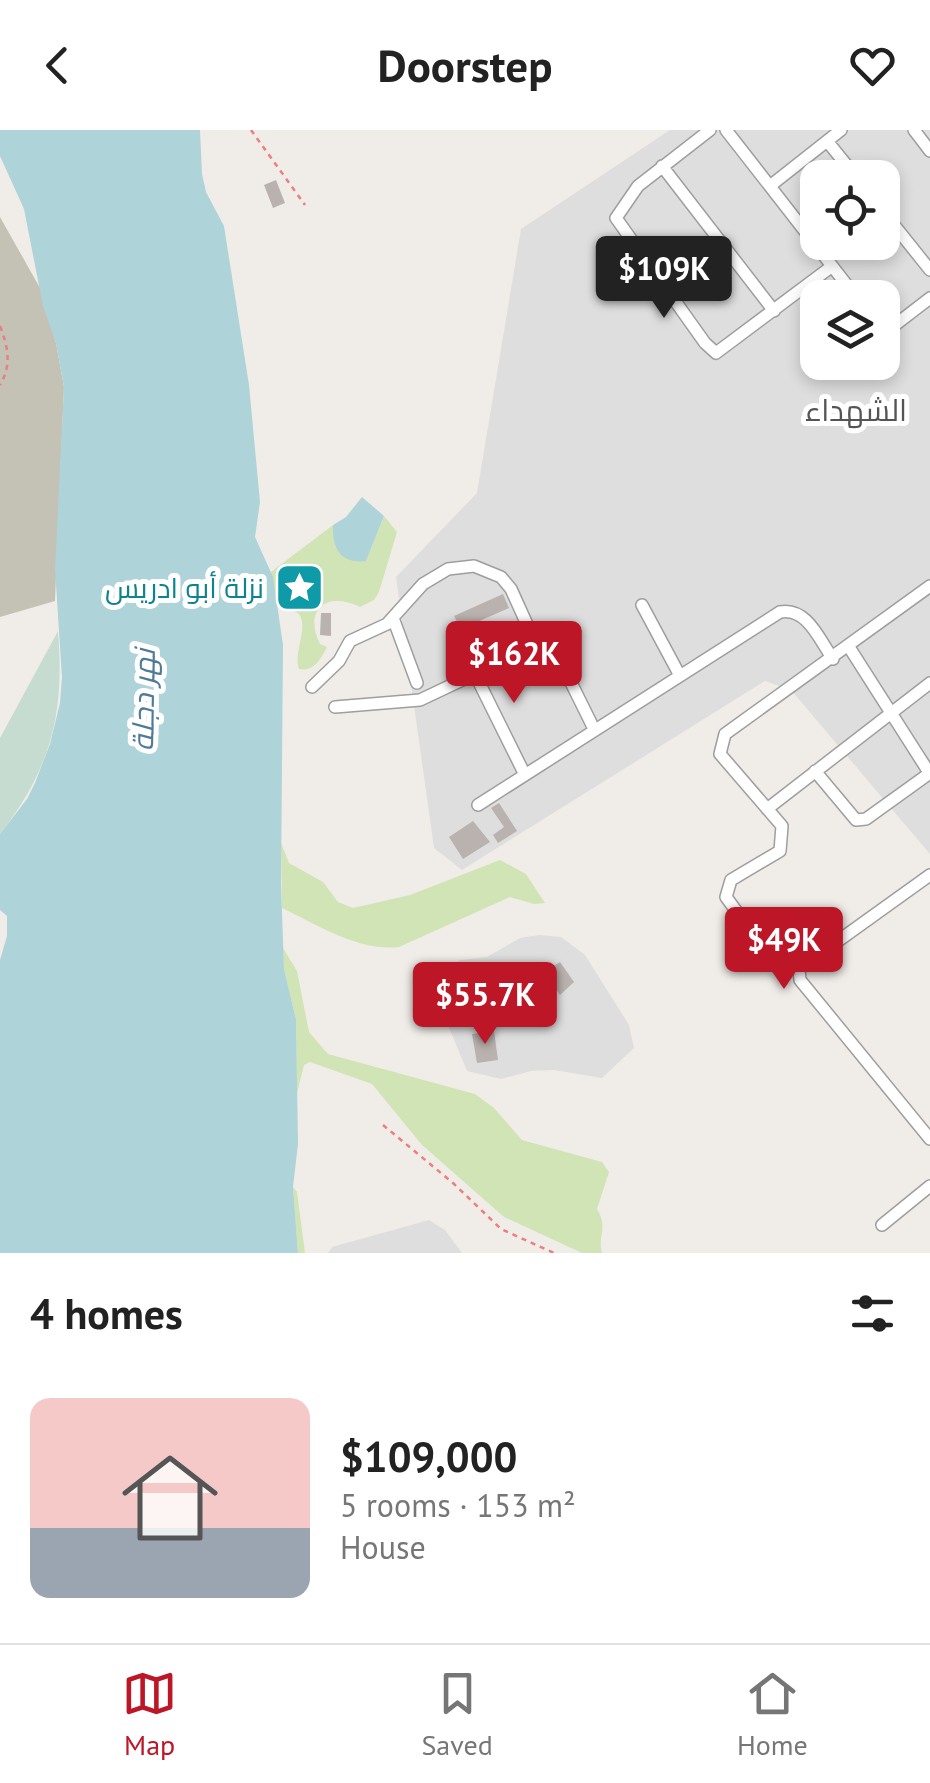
<!DOCTYPE html>
<meta charset="utf-8">
<style>
body{margin:0;font-family:"PT Sans",Cairo,sans-serif;background:#f6f6f6;color:#222;height:100vh;display:flex;flex-direction:column;font-size:38px;white-space:nowrap}
*{box-sizing:border-box;margin:0}
p{font-size:32px;color:#767676}
.icon{flex:none;width:55px;height:55px;fill:none;stroke:currentColor;stroke-width:2;stroke-linecap:round;stroke-linejoin:round}
.map{position:relative;height:1123px;overflow:hidden}
.details{display:flex;flex-direction:column;background:#fff;flex:1}
.details>*{flex:none}
.fabs{position:absolute;left:800px;top:30px;display:grid;gap:20px}
.fabs a{display:grid;place-items:center;width:100px;height:100px;border-radius:20px;background:#fff;box-shadow:0 5px 15px #0003;font-size:50px}
.price{position:absolute;translate:-50% -85px;padding:0 22px;border-radius:10px;background:#bc1627;color:#fff;font-size:32px;line-height:65px;filter:drop-shadow(0 2px 5px #0008)}
.price::after{content:'';position:absolute;left:50%;top:60px;width:30px;height:22px;margin-left:-15px;background:inherit;clip-path:polygon(0 0,100% 0,50% 100%)}
.price.current{background:#222;color:#fff}
ul{padding:0;list-style:none}
li{display:flex;align-items:center;gap:30px;height:250px;padding:0 30px}
li+li{border-top:2px solid #e0e0e0}
li span{display:grid;place-items:center;flex:none;width:280px;height:200px;border-radius:20px;color:#555}
li>.icon{margin-inline-start:auto}
span .icon{width:120px;height:120px;fill:#fffc;stroke-width:1}
li b{font-size:42px}
h2{display:flex;justify-content:space-between;align-items:center;height:120px;padding:0 30px;font-size:42px}
header{display:flex;justify-content:space-between;align-items:center;height:130px;padding:0 30px;background:#fff;font-size:45px;font-weight:800}
.tabs{display:flex;justify-content:space-around;align-items:center;height:140px;border-top:2px solid #e0e0e0;background:#fff;font-size:28px;color:#767676}
.tabs a{display:grid;justify-items:center;gap:5px}
.tabs .current{color:#bc1627}
.map>svg:first-child{display:block}
.residential{fill:#dfdede;fill-rule:evenodd}
.construction{fill:#c4c2b5}
.grass{fill:#d1e4b5}
.wetland{fill:#c7dcd0}
.water{fill:#aed3d9}
.building{fill:#b9b2ae}
.lines{fill:none;stroke-linecap:round;stroke-linejoin:round}
.minor-casing{stroke:#9e9e9e;stroke-width:14}
.path{stroke:#eb7e7e;stroke-width:2.5;stroke-dasharray:5 5;stroke-linecap:butt}
.minor{stroke:#fff;stroke-width:11}
.labels{text-anchor:middle;stroke-width:10;stroke-linejoin:round;paint-order:stroke}
.culture-label{font-size:28px;fill:#0d838f;stroke:#fff;text-anchor:end}
.neighbourhood-label{font-size:30px;fill:#545454;stroke:#fff}
.water-label{font-size:30px;font-style:italic;fill:#507b98;stroke:#fff}
</style>
<header><svg class="icon" aria-label="back" viewBox="0 0 24 24"><path d="M15 5l-7 7 7 7"/></svg>Doorstep<svg class="icon" aria-label="heart" viewBox="0 0 24 24"><path d="M12 20l-8-8c-3-5 5-10 8-4 3-6 11-1 8 4z"/></svg></header>
<div class="map">
<svg width="930" height="1123" viewBox="0 0 930 1123">
<rect width="100%" height="100%" fill="#f0ede9"/>
<path class="residential" d="M 670,0 L 930,0 L 930,724 L 791,560 L 765,551 L 462,740 L 434,718 L 396,447 L 477,363 L 521,99 ZM 818,48 L 882,48 L 882,112 L 818,112 ZM 818,168 L 882,168 L 882,232 L 818,232 Z
M 539,805 L 561,807 L 585,825 L 629,895 L 634,918 L 602,948 L 554,940 L 531,941 L 501,949 L 467,941 L 433,859 L 435,846 L 446,837 L 461,830 L 487,827 L 520,808 Z
M 429,1090 L 445,1100 L 462,1123 L 328,1123 L 332,1117 Z"/>
<path class="construction" d="M 0,87 L 40,158 L 56,213 L 64,257 L 55,471 L 0,487 Z"/>
<path class="grass" d="M 384,386 L 397,402 L 379,462 L 374,470 L 360,477 C 327,461 303,479 320,514 L 327,517 C 321,529 314,542 299,539 C 291,520 319,481 285,479 L 277,471 L 271,442 L 333,395 L 338,421 L 366,431 Z
M 281,713 L 289,733 L 323,752 L 338,772 L 353,778 L 410,765 L 500,730 L 526,744 L 545,773 L 534,774 L 510,767 L 399,817 C 359,822 316,794 282,778 Z
M 283,818 L 297,841 L 309,902 L 328,924 L 475,964 L 494,978 L 522,1010 L 602,1032 L 609,1042 L 597,1079 C 609,1098 597,1106 602,1123 L 582,1123 L 504,1087 L 422,1015 L 372,954 L 310,932 L 304,935 L 297,963 L 296,889 L 284,839 Z
M 293,1057 L 297,1062 L 305,1123 L 298,1123 Z"/>
<path class="wetland" d="M 58,501 C 65,584 51,638 0,704 L 0,608 Z"/>
<path class="water" d="M 0,0 L 200,0 L 202,44 L 206,62 L 224,96 L 249,255 L 260,372 L 255,407 L 273,447 L 283,515 L 281,753 L 284,839 L 296,889 L 298,1014 L 293,1057 L 298,1123 L 0,1123 L 0,830 L 7,806 L 7,786 L 0,780 L 0,704 L 27,669 L 35,653 L 50,614 L 60,573 L 62,547 L 55,439 L 64,257 L 56,213 L 43,176 L 24,79 L 0,26 Z
M 362,367 L 384,386 L 366,431 C 341,434 332,419 333,395 L 346,387 Z"/>
<path class="building" d="M 276,50 L 285,73 L 273,78 L 264,55 Z
M 503,464 L 509,478 L 461,499 L 454,486 Z
M 321,483 L 331,483 L 331,506 L 320,505 Z
M 495,507 L 510,536 L 489,548 L 472,518 Z
M 499,673 L 517,701 L 498,713 L 493,705 L 504,697 L 491,678 Z
M 473,691 L 490,712 L 463,729 L 449,707 Z
M 560,832 L 574,852 L 560,865 L 544,842 Z
M 459,853 L 461,867 L 443,871 L 440,856 Z
M 494,901 L 498,930 L 477,933 L 472,904 Z"/>
<g class="lines">
<defs>
<path id="minor" d="M 710,0 L 638,56 L 616,88 L 705,213 L 716,223 L 831,137
M 726,0 L 857,168
M 914,0 L 930,21
M 827,11 L 857,48
M 662,36 L 774,181
M 770,56 L 841,0
M 882,80 L 930,140
M 882,205 L 930,168
M 829,243 L 843,232
M 642,475 L 679,544
M 393,488 L 417,553
M 546,502 L 594,599
M 849,517 L 930,644
M 465,524 L 525,645
M 312,557 L 339,531 L 350,511 L 387,494 L 423,454 L 448,439 L 474,436 L 501,447 L 511,459 L 530,501 L 551,514
M 335,577 L 420,570 L 475,544
M 815,641 L 856,690 L 866,689 L 930,643
M 478,675 L 780,482 C 807,477 819,509 833,529
M 767,679 L 930,553
M 930,745 L 799,839 L 800,850 L 930,1009
M 799,839 L 778,838 L 726,767 L 731,750 L 780,721 L 782,696 L 720,624 L 725,604 L 930,456
M 882,1095 L 930,1056"/>
</defs>
<use href="#minor" class="minor-casing"/>
<path class="path" d="M 251,0 L 305,75
M 0,196 C 8,217 12,235 0,255
M 383,995 L 453,1053 L 501,1099 L 554,1123"/>
<use href="#minor" class="minor"/>
</g>
<defs>
<symbol id="sight-square" viewBox="-11 -11 22 22"><rect x="-9" y="-9" width="18" height="18" rx="4" fill="#0f9aa8" stroke="#fff"/><path d="M0-6L1.8-2.2L6-1.7L2.9 1.2L3.7 5.4L0 3.3L-3.7 5.4L-2.9 1.2L-6-1.7L-1.8-2.2Z" fill="#fff"/></symbol>
</defs>
<g fill-rule="evenodd">
<use href="#sight-square" x="272" y="430" width="55" height="55"/>
</g>
<g class="labels">
<g class="culture-label">
<text x="264" y="468">نزلة أبو ادريس</text>
</g>
<g class="neighbourhood-label">
<text x="856" y="291">الشهداء</text>
</g>
<g class="water-label">
<text transform="translate(144 570) rotate(-89)" y="10">نهر دجلة</text>
</g>
</g>
</svg>
<div class="fabs">
<a><svg class="icon" aria-label="locate" viewBox="0 0 24 24"><circle cx="12" cy="12" r="6"/><path d="M12 2v4M12 18v4M2 12h4M18 12h4"/></svg></a>
<a><svg class="icon" aria-label="layers" viewBox="0 0 24 24"><path d="M12 4l9 5-9 5-9-5zM3 14l9 5 9-5"/></svg></a>
</div>
<b class="price current" style="left:664px;top:191px">$109K</b>
<b class="price" style="left:514px;top:576px">$162K</b>
<b class="price" style="left:784px;top:862px">$49K</b>
<b class="price" style="left:485px;top:917px">$55.7K</b>
</div>
<section class="details">
<h2>4 homes<svg class="icon" aria-label="filters" viewBox="0 0 24 24"><path d="M4 7h16M4 17h16"/><circle cx="9" cy="7" r="2"/><circle cx="15" cy="17" r="2"/></svg></h2>
<ul>
<li><span style="background:linear-gradient(#f6c9c9 65%,#9aa5b1 0)"><svg class="icon" aria-label="home" viewBox="0 0 24 24"><path d="M3 11l9-7 9 7M6 9v11h12V9"/></svg></span><div><b>$109,000</b><p>5 rooms · 153 m²</p><p>House</p></div></li>
</ul>
</section>
<nav class="tabs">
<a class="current"><svg class="icon" aria-label="map" viewBox="0 0 24 24"><path d="M3 6l6-2 6 2 6-2v14l-6 2-6-2-6 2zM9 4v14M15 6v14"/></svg>Map</a>
<a><svg class="icon" aria-label="saved" viewBox="0 0 24 24"><path d="M7 4h10v16l-5-4-5 4z"/></svg>Saved</a>
<a><svg class="icon" aria-label="home" viewBox="0 0 24 24"><path d="M3 11l9-7 9 7M6 9v11h12V9"/></svg>Home</a>
</nav>
